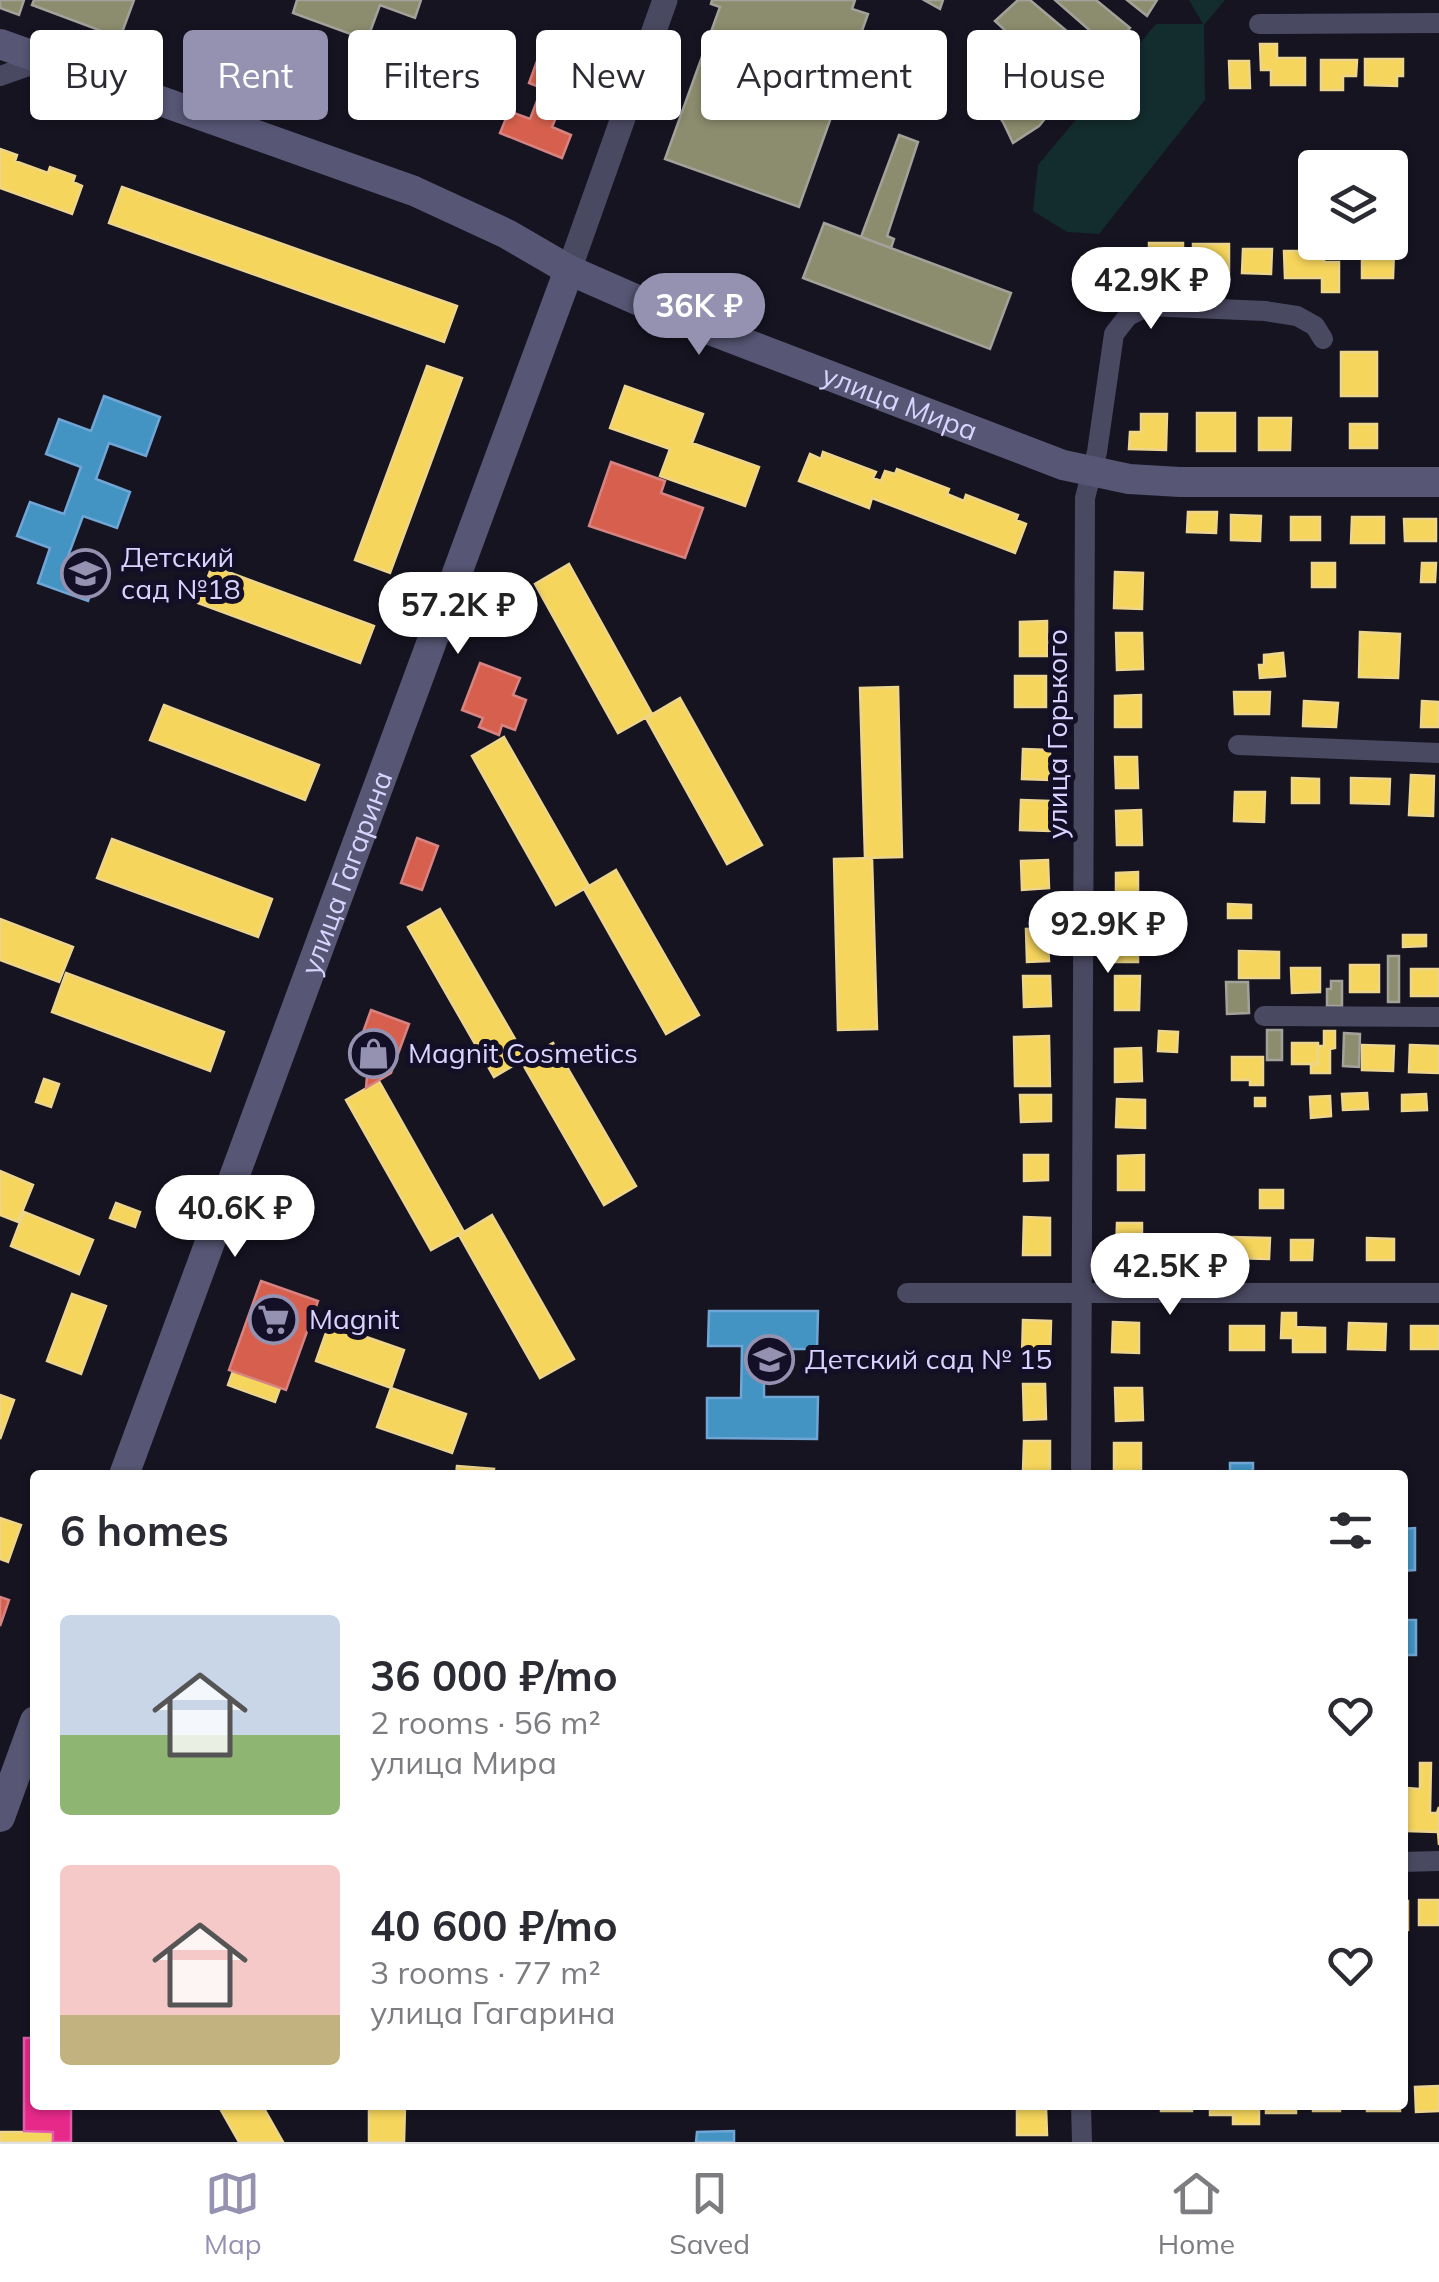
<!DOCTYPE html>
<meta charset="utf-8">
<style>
body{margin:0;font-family:Mulish,sans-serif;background:#f7f7f7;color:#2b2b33;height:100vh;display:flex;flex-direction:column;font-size:38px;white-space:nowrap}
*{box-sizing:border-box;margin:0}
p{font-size:32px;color:#7c7c81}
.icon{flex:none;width:55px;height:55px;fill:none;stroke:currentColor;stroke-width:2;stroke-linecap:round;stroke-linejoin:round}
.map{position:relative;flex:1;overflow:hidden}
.drawer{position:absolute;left:30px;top:1470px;width:1378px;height:640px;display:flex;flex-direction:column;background:#fff;border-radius:10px;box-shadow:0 2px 8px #0004}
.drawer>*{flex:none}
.banner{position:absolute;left:30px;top:30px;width:1380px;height:90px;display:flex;gap:20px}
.buttons{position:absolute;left:1298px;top:150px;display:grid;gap:20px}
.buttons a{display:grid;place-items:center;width:110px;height:110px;border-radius:10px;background:#fff;box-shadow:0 2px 8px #0004;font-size:50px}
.price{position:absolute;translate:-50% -85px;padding:0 22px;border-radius:35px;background:#fff;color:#222;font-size:32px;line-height:65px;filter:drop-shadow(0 2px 5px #0008)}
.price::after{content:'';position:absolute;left:50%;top:60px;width:30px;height:22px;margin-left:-15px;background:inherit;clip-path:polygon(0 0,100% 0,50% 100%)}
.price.current{background:#9591b1;color:#fff}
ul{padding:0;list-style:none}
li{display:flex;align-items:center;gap:30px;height:250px;padding:0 30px}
li span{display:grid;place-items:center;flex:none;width:280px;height:200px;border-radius:10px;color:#555}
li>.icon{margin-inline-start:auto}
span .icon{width:120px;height:120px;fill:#fffc;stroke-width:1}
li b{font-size:42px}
h2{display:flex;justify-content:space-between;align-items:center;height:120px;padding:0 30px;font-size:42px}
.chip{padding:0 35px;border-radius:10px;background:#fff;box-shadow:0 2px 8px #0004;font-size:35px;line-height:90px}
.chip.current{background:#9591b1;color:#fff}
.menu{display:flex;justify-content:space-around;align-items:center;height:140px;border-top:2px solid #e1e1e2;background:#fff;font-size:28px;color:#7c7c81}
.menu a{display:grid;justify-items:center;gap:5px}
.menu .current{color:#9591b1}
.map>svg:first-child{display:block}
.green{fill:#132c2d}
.homes{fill:#f6d55c;stroke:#edd58d;stroke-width:2.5}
.shops{fill:#d6604d;stroke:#d78382;stroke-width:2.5}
.schools{fill:#4393c3;stroke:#70a6d5;stroke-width:2.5}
.health{fill:#e7298a;stroke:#e35cad;stroke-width:2.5}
.industry{fill:#8c8c6e;stroke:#a3a29a;stroke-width:2.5}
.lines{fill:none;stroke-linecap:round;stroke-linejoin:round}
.minor{stroke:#4a4962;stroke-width:20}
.tertiary{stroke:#4a4962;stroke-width:25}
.secondary{stroke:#575674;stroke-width:30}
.labels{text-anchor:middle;stroke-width:10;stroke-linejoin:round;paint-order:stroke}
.street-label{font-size:28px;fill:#d9d4ff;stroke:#130f26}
.poi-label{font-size:28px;fill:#d9d4ff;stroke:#130f26;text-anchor:start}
</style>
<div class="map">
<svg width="1439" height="2142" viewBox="0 0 1439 2142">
<rect width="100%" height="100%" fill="#161421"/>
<path class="green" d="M 1189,0 L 1225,0 L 1204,25 L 1205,100 L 1099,234 L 1067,232 L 1033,211 L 1038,165 L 1156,24 L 1203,24 Z"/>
<path class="homes" d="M 1260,44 L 1277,44 L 1277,58 L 1305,58 L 1305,85 L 1271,85 L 1271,70 L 1261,70 Z
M 1365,59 L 1403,59 L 1403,76 L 1397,76 L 1397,86 L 1365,85 Z
M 1321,60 L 1357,60 L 1356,76 L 1343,76 L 1343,90 L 1321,90 Z
M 1229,61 L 1249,61 L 1250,88 L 1230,88 Z
M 0,149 L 17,155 L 15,161 L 48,173 L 50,167 L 75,176 L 73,182 L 82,186 L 72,214 L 0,188 Z
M 122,187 L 457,306 L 444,342 L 109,223 Z
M 1149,243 L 1183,243 L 1183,272 L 1149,273 Z
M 1193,244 L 1229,244 L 1229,272 L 1193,272 Z
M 1243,249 L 1272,249 L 1271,274 L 1242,273 Z
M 1362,249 L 1394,250 L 1393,278 L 1362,278 Z
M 1284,251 L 1324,251 L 1324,262 L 1339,262 L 1339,292 L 1322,292 L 1322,278 L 1285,278 Z
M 1341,352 L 1377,352 L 1377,396 L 1341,396 Z
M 427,366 L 462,378 L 390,573 L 355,560 Z
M 625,386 L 703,414 L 692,443 L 759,467 L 745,506 L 660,476 L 670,449 L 610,428 Z
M 1197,413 L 1235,413 L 1235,451 L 1197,451 Z
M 1141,414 L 1167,414 L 1166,450 L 1129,449 L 1130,432 L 1141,432 Z
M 1259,418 L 1291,418 L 1290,450 L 1259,450 Z
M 1350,424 L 1377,424 L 1377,448 L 1350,448 Z
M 823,452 L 876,472 L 873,478 L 881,481 L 885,471 L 895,474 L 897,469 L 949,489 L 947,494 L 964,501 L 966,495 L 1018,515 L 1016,520 L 1026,524 L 1015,553 L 872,498 L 869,508 L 799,481 L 810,454 L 821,459 Z
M 1188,512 L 1217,512 L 1216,533 L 1187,532 Z
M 1231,515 L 1261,516 L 1260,541 L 1231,540 Z
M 1291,517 L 1320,517 L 1320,540 L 1291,540 Z
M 1352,517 L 1384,517 L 1384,543 L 1351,543 Z
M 1404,519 L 1436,519 L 1436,541 L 1405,541 Z
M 1312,563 L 1335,563 L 1335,587 L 1312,587 Z
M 1422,563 L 1436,563 L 1435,582 L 1421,582 Z
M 569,564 L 652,714 L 618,733 L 535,584 Z
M 212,566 L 374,626 L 360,663 L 198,603 Z
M 1115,572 L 1143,573 L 1142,609 L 1114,608 Z
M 1047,621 L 1047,656 L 1020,656 L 1020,622 Z
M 1360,632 L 1400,634 L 1398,678 L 1359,677 Z
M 1116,633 L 1142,633 L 1143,669 L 1117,670 Z
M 1283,653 L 1285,676 L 1260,678 L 1259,665 L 1264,665 L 1264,655 Z
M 1015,676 L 1046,676 L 1046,707 L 1015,707 Z
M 898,687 L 902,857 L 865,858 L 860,688 Z
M 1234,692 L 1270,692 L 1269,714 L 1235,714 Z
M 1141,695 L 1141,727 L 1115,727 L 1115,696 Z
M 680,698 L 762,845 L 727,864 L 646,718 Z
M 1304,701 L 1338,703 L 1336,727 L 1303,726 Z
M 1422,701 L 1439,702 L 1439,727 L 1421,727 Z
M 164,705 L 319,765 L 305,800 L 150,740 Z
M 504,737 L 589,886 L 556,905 L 472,756 Z
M 1023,749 L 1050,750 L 1050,780 L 1022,779 Z
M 1115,757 L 1137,757 L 1138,788 L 1116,788 Z
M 1411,775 L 1434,776 L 1433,816 L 1409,815 Z
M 1292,778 L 1319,779 L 1319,803 L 1292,803 Z
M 1351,778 L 1390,779 L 1389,804 L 1351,803 Z
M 1235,792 L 1265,792 L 1264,822 L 1234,821 Z
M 1021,800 L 1050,801 L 1050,831 L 1020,830 Z
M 1141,810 L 1142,845 L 1117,845 L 1116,811 Z
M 112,839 L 272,899 L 258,937 L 97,878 Z
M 872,858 L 877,1029 L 838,1030 L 834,859 Z
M 1048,860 L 1049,888 L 1022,890 L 1021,861 Z
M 616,870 L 699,1015 L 666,1034 L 584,889 Z
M 1138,872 L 1138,904 L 1116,905 L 1116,873 Z
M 1228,904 L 1251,905 L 1251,918 L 1228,918 Z
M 440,909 L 526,1058 L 494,1077 L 408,927 Z
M 0,919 L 73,947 L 59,982 L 0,960 Z
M 1047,928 L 1049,961 L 1027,962 L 1026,929 Z
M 1115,930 L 1138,930 L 1138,962 L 1114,962 Z
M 1403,935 L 1426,935 L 1426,946 L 1403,947 Z
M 1239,951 L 1279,952 L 1279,978 L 1239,978 Z
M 1350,965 L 1379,965 L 1379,992 L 1350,992 Z
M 1291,968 L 1320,968 L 1320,992 L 1292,993 Z
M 1411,969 L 1439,969 L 1439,996 L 1411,996 Z
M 66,973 L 224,1032 L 210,1071 L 52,1012 Z
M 1023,976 L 1050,976 L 1051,1006 L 1024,1007 Z
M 1115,976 L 1140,976 L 1139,1010 L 1115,1010 Z
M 1159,1031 L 1178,1032 L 1177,1052 L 1158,1051 Z
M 1324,1031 L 1335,1031 L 1335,1048 L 1330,1049 L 1330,1073 L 1311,1073 L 1311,1064 L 1318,1064 L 1318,1046 L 1324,1046 Z
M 1049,1036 L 1050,1086 L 1015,1086 L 1014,1037 Z
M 553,1043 L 636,1186 L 604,1205 L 521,1061 Z
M 1292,1043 L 1318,1043 L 1318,1064 L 1292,1064 Z
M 1362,1045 L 1394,1046 L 1393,1071 L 1362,1070 Z
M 1410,1045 L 1439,1046 L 1439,1073 L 1409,1072 Z
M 1141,1048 L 1142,1081 L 1115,1082 L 1115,1049 Z
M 1232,1057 L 1263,1057 L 1263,1085 L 1250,1085 L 1250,1080 L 1232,1080 Z
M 44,1079 L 59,1084 L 51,1107 L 36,1102 Z
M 379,1081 L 464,1232 L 431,1250 L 346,1100 Z
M 1367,1093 L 1368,1109 L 1343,1110 L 1342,1094 Z
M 1426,1094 L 1427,1110 L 1402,1111 L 1402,1095 Z
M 1020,1095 L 1051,1095 L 1051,1121 L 1021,1122 Z
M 1330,1096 L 1331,1116 L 1311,1118 L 1310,1097 Z
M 1255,1098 L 1265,1098 L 1265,1106 L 1255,1106 Z
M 1117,1099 L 1145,1100 L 1145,1128 L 1116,1127 Z
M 1024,1155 L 1048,1155 L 1048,1180 L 1024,1181 Z
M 1144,1155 L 1144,1190 L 1118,1190 L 1118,1156 Z
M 0,1171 L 33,1185 L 18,1222 L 0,1215 Z
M 1260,1190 L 1283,1190 L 1283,1208 L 1260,1208 Z
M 116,1203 L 140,1212 L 135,1227 L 110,1218 Z
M 24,1212 L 93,1240 L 79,1274 L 11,1246 Z
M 492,1215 L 574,1359 L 540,1378 L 459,1235 Z
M 1024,1217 L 1050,1218 L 1050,1255 L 1023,1255 Z
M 1117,1223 L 1142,1223 L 1142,1255 L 1116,1255 Z
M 1230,1237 L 1270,1238 L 1269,1259 L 1230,1258 Z
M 1367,1238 L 1394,1239 L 1394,1260 L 1367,1260 Z
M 1291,1240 L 1313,1240 L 1312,1260 L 1291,1260 Z
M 1107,1258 L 1143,1258 L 1143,1270 L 1107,1270 Z
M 72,1294 L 106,1306 L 81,1374 L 47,1361 Z
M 1282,1313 L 1296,1313 L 1296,1327 L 1325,1328 L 1325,1352 L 1293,1352 L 1293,1338 L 1281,1338 Z
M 1023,1320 L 1051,1321 L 1050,1357 L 1022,1356 Z
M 1113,1322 L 1139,1323 L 1139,1353 L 1112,1352 Z
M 1349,1323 L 1386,1324 L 1385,1350 L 1348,1349 Z
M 329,1324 L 404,1350 L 391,1388 L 316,1361 Z
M 1230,1326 L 1264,1326 L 1264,1350 L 1230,1350 Z
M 1411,1326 L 1439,1326 L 1439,1349 L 1411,1349 Z
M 233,1371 L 280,1388 L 275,1402 L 228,1385 Z
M 1023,1384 L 1045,1384 L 1046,1419 L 1024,1420 Z
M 391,1388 L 466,1414 L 452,1453 L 377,1427 Z
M 1115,1388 L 1142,1388 L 1143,1420 L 1116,1421 Z
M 0,1395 L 14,1400 L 0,1439 Z
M 1024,1441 L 1050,1441 L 1050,1472 L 1023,1472 Z
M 1114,1443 L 1141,1443 L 1141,1475 L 1114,1475 Z
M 457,1466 L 494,1469 L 493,1475 L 456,1475 Z
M 0,1518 L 21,1525 L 8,1562 L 0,1559 Z
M 1420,1763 L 1431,1763 L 1430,1813 L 1437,1813 L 1439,1807 L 1439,1845 L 1438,1832 L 1407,1831 L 1408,1788 L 1420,1789 Z
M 1419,1900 L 1439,1900 L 1439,1925 L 1419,1925 Z
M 1402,1901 L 1408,1901 L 1408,1930 L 1402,1930 Z
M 1439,2086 L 1439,2111 L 1416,2112 L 1415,2087 Z
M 218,2105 L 262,2105 L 283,2142 L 239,2142 Z
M 369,2105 L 405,2105 L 404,2142 L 369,2142 Z
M 1161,2105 L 1192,2105 L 1192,2111 L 1161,2111 Z
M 1210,2105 L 1259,2105 L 1259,2124 L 1233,2124 L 1233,2115 L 1210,2115 Z
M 1266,2105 L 1296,2105 L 1296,2113 L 1266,2113 Z
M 1313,2105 L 1340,2105 L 1340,2111 L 1313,2111 Z
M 1367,2105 L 1400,2105 L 1400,2111 L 1367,2111 Z
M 1046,2107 L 1047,2135 L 1017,2135 L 1017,2108 Z
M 0,2132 L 53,2132 L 53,2142 L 0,2142 Z"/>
<path class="shops" d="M 540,53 L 584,71 L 573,99 L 565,96 L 552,127 L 571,135 L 562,158 L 500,133 L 509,111 L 530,119 L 542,88 L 529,83 Z
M 611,462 L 665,481 L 661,493 L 703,508 L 685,558 L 589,526 Z
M 480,663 L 520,678 L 513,695 L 526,700 L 515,730 L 502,725 L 499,735 L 479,727 L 483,718 L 462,710 Z
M 417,838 L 438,846 L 422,890 L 401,883 Z
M 371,1010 L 409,1024 L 391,1073 L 366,1088 L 368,1065 L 353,1060 Z
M 261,1281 L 318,1301 L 286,1390 L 229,1370 Z
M 0,1597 L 9,1600 L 0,1626 Z"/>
<path class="schools" d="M 104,396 L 160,417 L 146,456 L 109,443 L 96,479 L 130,492 L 117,528 L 83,516 L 68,556 L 100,568 L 88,601 L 38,583 L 50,548 L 17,536 L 30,502 L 64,514 L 81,467 L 46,454 L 59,419 L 91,431 Z
M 709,1311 L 818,1311 L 817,1349 L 764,1349 L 764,1397 L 818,1397 L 817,1439 L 707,1438 L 707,1398 L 741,1398 L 742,1346 L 708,1346 Z
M 1230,1463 L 1253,1463 L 1253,1475 L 1230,1475 Z
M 1415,1528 L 1415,1570 L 1402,1571 L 1402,1529 Z
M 1402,1620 L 1416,1620 L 1416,1655 L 1402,1655 Z
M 734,2131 L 734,2142 L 696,2142 L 697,2132 Z"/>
<path class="health" d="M 24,2038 L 35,2038 L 35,2105 L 71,2105 L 71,2142 L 53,2142 L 53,2132 L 24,2131 Z"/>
<path class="industry" d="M 0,0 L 24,0 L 19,15 L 0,8 Z
M 34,0 L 134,0 L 120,38 L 32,5 Z
M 297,0 L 421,0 L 415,18 L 380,5 L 367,40 L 293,13 Z
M 712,0 L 855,0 L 852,9 L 868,14 L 799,207 L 665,159 L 720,7 L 711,4 Z
M 924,0 L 943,0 L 940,9 Z
M 1018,0 L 1030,0 L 1101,60 L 1073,93 L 995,21 Z
M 1055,0 L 1096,0 L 1130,28 L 1111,49 Z
M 1127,0 L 1157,0 L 1147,16 Z
M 985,40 L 1061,99 L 1039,126 L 1013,143 L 1003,122 L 970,75 Z
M 901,69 L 921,77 L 913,95 L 894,87 Z
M 899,135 L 918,142 L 887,236 L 894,239 L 891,248 L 861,237 Z
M 824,223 L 1011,293 L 990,349 L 803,278 Z
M 1388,956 L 1399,956 L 1399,1002 L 1388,1002 Z
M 1331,981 L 1342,981 L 1342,1006 L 1327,1006 L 1327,989 L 1331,989 Z
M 1226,982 L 1248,982 L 1249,1013 L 1227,1014 Z
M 1267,1030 L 1282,1030 L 1282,1060 L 1267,1060 Z
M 1344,1033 L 1360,1034 L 1359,1067 L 1343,1066 Z"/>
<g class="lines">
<path class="minor" d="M 1259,24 L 1439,23
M 0,76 L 45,60
M 1238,745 L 1439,753
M 1264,1016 L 1439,1017
M 907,1293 L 1439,1293
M 1081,1475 L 1085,498 L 1097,452 L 1114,334 L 1128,316 L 1148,306 L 1265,311 L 1297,316 L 1315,326 L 1323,339
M 1402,1862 L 1439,1861
M 1081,2105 L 1082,2142"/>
<path class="tertiary" d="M 569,270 L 665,0"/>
<g class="secondary">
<path id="s1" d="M 0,44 L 414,191 L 507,234 L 569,270 L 676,317 L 1063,465 L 1129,479 L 1180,482 L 1439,482"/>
<path id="s2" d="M 124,1475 L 569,270"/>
<path d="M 0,1817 L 35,1721"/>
</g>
</g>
<defs>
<symbol id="school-ring" viewBox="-11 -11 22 22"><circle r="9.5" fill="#130f26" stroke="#9591b1" stroke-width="1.5"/><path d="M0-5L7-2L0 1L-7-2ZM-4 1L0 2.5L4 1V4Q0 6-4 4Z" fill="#9591b1"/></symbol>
<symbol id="shop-ring" viewBox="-11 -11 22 22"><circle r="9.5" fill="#130f26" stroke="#9591b1" stroke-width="1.5"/><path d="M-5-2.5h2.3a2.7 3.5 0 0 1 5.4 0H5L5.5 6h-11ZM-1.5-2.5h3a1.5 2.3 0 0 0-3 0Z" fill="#9591b1"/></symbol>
<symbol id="supermarket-ring" viewBox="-11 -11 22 22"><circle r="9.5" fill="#130f26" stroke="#9591b1" stroke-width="1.5"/><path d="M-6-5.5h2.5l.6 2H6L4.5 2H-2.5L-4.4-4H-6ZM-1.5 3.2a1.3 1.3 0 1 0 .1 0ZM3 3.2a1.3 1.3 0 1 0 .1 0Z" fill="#9591b1"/></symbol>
</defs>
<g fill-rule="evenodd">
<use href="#school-ring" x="58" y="546" width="55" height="55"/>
<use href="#shop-ring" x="346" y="1026" width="55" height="55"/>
<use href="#supermarket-ring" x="246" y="1292" width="55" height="55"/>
<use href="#school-ring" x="742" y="1332" width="55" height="55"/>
</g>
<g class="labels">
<g class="street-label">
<text dy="10" stroke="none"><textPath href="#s1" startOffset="970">улица Мира</textPath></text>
<text transform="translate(1057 734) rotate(-90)" y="10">улица Горького</text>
<text dy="10" stroke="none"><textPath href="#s2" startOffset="642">улица Гагарина</textPath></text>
</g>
<g class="poi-label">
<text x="121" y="567">Детский<tspan x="121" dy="32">сад №18</tspan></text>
<text x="408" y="1063">Magnit Cosmetics</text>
<text x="309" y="1329">Magnit</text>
<text x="805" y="1369">Детский сад № 15</text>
</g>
</g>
</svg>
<div class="buttons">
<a><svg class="icon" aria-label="layers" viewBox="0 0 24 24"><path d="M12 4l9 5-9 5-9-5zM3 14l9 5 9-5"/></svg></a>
</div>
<b class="price" style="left:1151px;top:332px">42.9K ₽</b>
<b class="price current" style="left:699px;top:358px">36K ₽</b>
<b class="price" style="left:458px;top:657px">57.2K ₽</b>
<b class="price" style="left:1108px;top:976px">92.9K ₽</b>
<b class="price" style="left:235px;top:1260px">40.6K ₽</b>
<b class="price" style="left:1170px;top:1318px">42.5K ₽</b>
<div class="banner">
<a class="chip">Buy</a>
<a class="chip current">Rent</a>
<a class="chip">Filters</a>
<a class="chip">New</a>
<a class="chip">Apartment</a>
<a class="chip">House</a>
</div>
<section class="drawer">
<h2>6 homes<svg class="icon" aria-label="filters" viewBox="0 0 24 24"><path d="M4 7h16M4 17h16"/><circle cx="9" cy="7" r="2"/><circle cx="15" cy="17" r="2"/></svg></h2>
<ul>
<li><span style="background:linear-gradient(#c9d6e8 60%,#8fb573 0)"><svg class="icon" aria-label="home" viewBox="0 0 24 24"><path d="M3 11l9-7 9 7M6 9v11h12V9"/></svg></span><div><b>36 000 ₽/mo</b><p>2 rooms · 56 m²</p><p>улица Мира</p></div><svg class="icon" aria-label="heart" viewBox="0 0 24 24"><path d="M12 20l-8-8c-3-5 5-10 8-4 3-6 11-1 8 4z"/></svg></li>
<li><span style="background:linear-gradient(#f6c9c9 75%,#c2b280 0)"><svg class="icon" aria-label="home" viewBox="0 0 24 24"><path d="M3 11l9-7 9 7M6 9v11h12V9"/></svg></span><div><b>40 600 ₽/mo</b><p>3 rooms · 77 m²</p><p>улица Гагарина</p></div><svg class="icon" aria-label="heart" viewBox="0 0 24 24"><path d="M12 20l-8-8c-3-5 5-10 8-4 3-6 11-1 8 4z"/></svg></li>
</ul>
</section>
</div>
<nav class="menu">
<a class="current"><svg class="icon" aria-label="map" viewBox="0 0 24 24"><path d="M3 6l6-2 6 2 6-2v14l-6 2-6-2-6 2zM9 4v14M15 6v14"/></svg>Map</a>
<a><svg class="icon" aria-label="saved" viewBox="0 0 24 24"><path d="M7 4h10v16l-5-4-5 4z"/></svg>Saved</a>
<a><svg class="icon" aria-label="home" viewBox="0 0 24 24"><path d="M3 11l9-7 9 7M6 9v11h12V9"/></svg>Home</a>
</nav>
